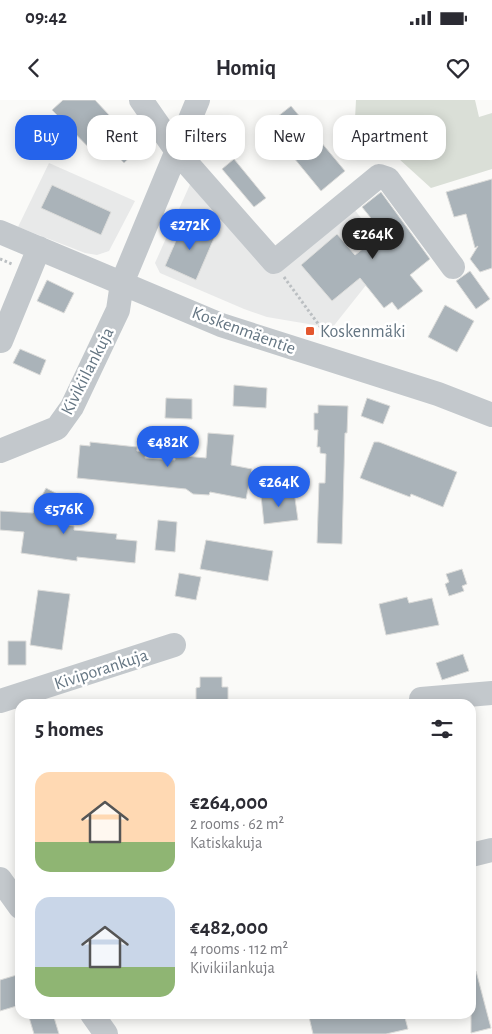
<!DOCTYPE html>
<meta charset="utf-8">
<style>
body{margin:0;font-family:"Alegreya Sans",sans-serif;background:#f2f2f3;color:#2b2b33;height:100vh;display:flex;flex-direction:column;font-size:19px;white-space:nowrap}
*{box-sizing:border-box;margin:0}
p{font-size:16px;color:#7c7c81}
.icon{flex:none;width:28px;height:28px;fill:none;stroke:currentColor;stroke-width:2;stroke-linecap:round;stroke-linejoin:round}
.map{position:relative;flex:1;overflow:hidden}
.side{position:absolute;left:15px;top:599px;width:461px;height:320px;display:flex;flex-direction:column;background:#fff;border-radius:15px;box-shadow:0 2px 12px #0003}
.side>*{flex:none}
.banner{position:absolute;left:15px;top:15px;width:462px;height:45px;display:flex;gap:10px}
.price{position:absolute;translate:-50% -42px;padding:0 11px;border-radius:18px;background:#2563eb;color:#fff;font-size:16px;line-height:32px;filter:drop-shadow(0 1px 2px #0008)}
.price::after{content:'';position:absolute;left:50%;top:30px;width:15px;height:11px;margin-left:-8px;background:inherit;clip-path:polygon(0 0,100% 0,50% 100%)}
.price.active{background:#222;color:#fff}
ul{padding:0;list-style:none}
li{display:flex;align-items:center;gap:15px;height:125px;padding:0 20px}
li span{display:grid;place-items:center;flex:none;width:140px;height:100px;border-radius:15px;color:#555}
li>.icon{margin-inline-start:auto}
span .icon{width:60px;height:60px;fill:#fffc;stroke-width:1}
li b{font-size:21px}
h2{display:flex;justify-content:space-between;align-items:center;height:60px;padding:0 20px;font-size:21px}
.pill{padding:0 18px;border-radius:15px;background:#fff;box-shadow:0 2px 12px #0003;font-size:18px;line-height:45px}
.pill.active{background:#2563eb;color:#fff}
.status{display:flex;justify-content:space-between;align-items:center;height:35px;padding:0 25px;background:#fff;direction:ltr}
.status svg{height:14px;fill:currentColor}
header{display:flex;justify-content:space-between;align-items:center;height:65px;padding:0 20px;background:#fff;font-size:22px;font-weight:700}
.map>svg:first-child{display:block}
.built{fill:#e8e9e9}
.green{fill:#dadfd7}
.building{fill:#aab3b9;stroke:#dcdcda}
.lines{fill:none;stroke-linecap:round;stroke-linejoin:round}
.path{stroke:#bbbfc2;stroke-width:3;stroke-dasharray:2.5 2.5;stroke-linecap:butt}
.minor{stroke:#c3c8cc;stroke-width:24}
.poi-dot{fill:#e4572e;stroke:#fff;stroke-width:2}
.labels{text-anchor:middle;stroke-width:5;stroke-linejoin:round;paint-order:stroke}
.street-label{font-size:18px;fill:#657683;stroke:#fff}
.poi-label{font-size:18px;fill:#657683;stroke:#fff;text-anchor:start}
</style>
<div class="status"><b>09:42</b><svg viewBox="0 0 49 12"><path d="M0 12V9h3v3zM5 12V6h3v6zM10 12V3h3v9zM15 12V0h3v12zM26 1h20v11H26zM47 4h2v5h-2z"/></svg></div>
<header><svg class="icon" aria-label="back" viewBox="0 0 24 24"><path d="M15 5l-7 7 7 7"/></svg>Homiq<svg class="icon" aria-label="heart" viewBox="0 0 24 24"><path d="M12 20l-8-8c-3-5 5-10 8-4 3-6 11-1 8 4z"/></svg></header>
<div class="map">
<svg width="492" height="934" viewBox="0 0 492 934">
<rect width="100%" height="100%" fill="#fafaf8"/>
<path class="built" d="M 49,63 L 135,101 L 109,151 L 97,155 L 85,153 L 18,127 Z
M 192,80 L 271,172 L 354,109 L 390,155 L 332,228 L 267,217 L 244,209 L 160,173 L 155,163 Z"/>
<path class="green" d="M 356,0 L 475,0 L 479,17 L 492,13 L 492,69 L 431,88 L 355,19 Z"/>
<path class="building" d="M 63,0 L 95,0 L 140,48 L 124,63 L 111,49 L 100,59 L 52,10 Z
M 291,6 L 345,71 L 321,91 L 267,25 Z
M 234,59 L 266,98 L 254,107 L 222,69 Z
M 492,79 L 492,168 L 480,172 L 470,159 L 478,146 L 475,148 L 466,114 L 454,117 L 446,92 Z
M 52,85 L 111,112 L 101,135 L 41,108 Z
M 381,92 L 430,159 L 410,175 L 423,191 L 398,210 L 392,202 L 384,208 L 360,178 L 332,201 L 301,165 L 337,134 L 355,155 L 383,133 L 362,107 Z
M 184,122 L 215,136 L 196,180 L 165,166 Z
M 470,171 L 490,199 L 476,209 L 456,181 Z
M 47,180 L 74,193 L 64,213 L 37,201 Z
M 445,205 L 474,221 L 457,252 L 428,237 Z
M 20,249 L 46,260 L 40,275 L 13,263 Z
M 234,285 L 267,288 L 266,308 L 233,306 Z
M 166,298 L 192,299 L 192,319 L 165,318 Z
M 367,298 L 390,306 L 383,324 L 361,316 Z
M 318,305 L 348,306 L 347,333 L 345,333 L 342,444 L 317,443 L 319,383 L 325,383 L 326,354 L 320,353 L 320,347 L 317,347 L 318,330 L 314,330 L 314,313 L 318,313 Z
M 208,333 L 234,335 L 231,365 L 252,369 L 246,399 L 210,392 L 209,395 L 193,394 L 186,389 L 77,378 L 80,345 L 90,346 L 90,342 L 137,347 L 137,351 L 146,352 L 145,358 L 175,360 L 175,355 L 206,358 Z
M 374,342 L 379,342 L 457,372 L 443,407 L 411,394 L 410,397 L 360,378 Z
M 46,388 L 65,398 L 52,423 L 74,426 L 74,430 L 117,434 L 116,439 L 137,441 L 135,463 L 77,457 L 77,461 L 21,453 L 24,432 L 0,430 L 0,411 L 33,413 Z
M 294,391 L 298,420 L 264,424 L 261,396 Z
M 158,420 L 177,422 L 175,452 L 155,450 Z
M 206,440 L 273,451 L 268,481 L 200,469 Z
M 462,469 L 467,484 L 462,486 L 464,491 L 449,496 L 445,484 L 449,482 L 446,474 Z
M 179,473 L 201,477 L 196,500 L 175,496 Z
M 38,490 L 70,494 L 62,550 L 30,545 Z
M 407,497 L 409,503 L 432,498 L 439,525 L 386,535 L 379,504 Z
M 8,541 L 26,541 L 26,565 L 8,565 Z
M 463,554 L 469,571 L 442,580 L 436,563 Z
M 200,577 L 222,577 L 222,587 L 228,587 L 228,601 L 196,602 L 196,588 L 200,587 Z
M 476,871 L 491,928 L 471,933 L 471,872 Z
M 20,874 L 20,905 L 0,911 L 0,880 Z
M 28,914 L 53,914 L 59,934 L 34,934 Z
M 322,914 L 404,914 L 408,929 L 386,934 L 313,934 L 309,917 Z"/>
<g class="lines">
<path class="path" d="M 0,159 L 12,164
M 284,177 L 327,236"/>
<path class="minor" d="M 141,0 L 178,53 L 274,162 L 379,76 L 388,79 L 453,167
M 0,132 L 221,225 L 438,294 L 492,315
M 1,241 L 39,148
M 0,351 L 57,328 L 72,307 L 118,210 L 122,183 L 198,0
M 421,599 L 492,593
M 0,601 L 174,545
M 471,755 L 492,750
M 0,779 L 20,807
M 92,914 L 106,934"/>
</g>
<rect class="poi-dot" x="305" y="226" width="10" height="10" rx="2.5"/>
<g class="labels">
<g class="street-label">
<text transform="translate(244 230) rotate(20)" y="6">Koskenmäentie</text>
<text transform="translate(87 271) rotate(-63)" y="6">Kivikiilankuja</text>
<text transform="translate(101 569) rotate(-18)" y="6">Kiviporankuja</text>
</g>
<g class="poi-label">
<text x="320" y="237">Koskenmäki</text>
</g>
</g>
</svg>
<b class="price" style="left:190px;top:151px">€272K</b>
<b class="price active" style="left:373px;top:160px">€264K</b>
<b class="price" style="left:168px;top:368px">€482K</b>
<b class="price" style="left:279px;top:408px">€264K</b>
<b class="price" style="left:64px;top:435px">€576K</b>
<div class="banner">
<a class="pill active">Buy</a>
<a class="pill">Rent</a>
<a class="pill">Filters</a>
<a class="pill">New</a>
<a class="pill">Apartment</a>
</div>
<section class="side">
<h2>5 homes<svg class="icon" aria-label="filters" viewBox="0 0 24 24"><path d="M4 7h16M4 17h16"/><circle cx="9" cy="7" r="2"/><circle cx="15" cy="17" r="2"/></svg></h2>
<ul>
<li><span style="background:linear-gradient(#ffd9b3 70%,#8fb573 0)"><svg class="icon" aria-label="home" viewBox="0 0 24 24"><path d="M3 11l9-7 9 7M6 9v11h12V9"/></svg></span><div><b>€264,000</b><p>2 rooms · 62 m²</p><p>Katiskakuja</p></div></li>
<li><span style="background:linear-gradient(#c9d6e8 70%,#8fb573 0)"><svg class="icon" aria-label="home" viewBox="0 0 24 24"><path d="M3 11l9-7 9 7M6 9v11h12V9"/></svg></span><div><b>€482,000</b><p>4 rooms · 112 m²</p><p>Kivikiilankuja</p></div></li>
</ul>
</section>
</div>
